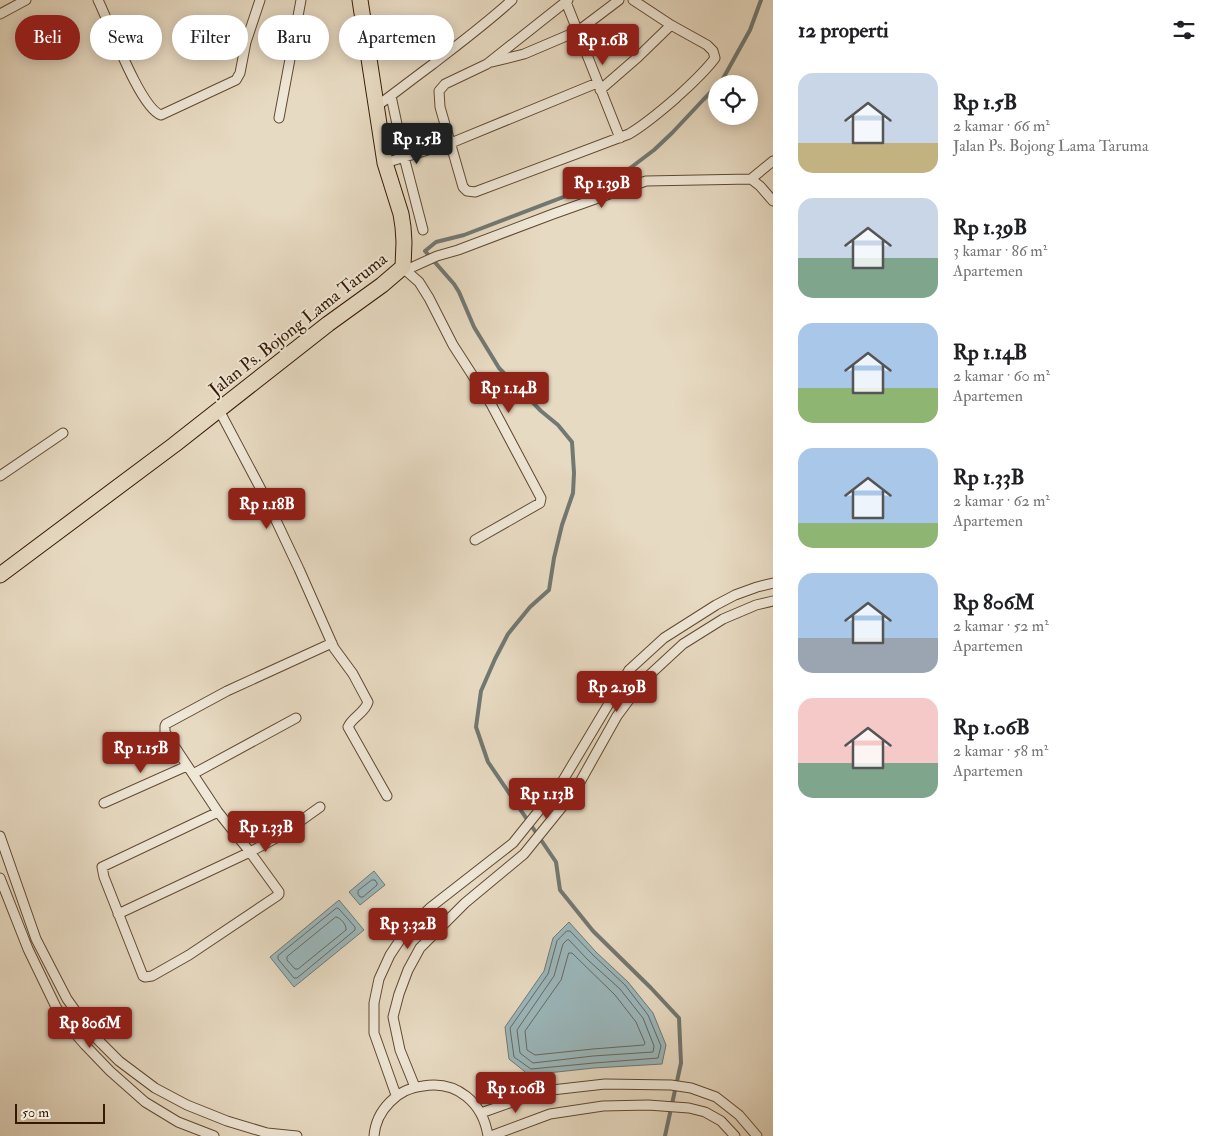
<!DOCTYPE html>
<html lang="id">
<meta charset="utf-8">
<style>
body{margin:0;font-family:"IM FELL Double Pica",serif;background:#f2f2f2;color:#202124;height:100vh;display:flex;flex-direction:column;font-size:19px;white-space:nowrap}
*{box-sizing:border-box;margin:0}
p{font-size:16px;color:#757577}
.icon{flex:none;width:28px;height:28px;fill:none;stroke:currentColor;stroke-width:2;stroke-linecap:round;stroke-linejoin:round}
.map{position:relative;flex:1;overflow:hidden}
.side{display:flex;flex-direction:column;background:#fff;width:450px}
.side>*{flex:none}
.hud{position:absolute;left:15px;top:15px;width:475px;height:45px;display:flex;gap:10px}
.buttons{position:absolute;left:708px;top:75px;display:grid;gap:10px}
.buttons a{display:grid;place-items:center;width:50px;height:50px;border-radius:50%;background:#fff;box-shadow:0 2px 12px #0003;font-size:25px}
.scale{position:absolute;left:15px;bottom:12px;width:90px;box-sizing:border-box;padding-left:5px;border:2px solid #351901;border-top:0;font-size:14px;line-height:18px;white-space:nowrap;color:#351901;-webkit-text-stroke:4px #efe7d7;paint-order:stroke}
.price{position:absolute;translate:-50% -42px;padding:0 11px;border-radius:5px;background:#8f2418;color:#fff;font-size:16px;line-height:32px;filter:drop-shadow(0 1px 2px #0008)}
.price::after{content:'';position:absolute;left:50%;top:30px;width:15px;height:11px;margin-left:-8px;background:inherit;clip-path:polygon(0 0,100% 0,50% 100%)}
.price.current{background:#222;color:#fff}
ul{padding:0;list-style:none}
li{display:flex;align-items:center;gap:15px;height:125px;padding:0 25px}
li span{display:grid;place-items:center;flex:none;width:140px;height:100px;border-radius:15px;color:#555}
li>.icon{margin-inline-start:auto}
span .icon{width:60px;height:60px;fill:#fffc;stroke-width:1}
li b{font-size:21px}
h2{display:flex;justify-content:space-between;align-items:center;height:60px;padding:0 25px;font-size:21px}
.pill{padding:0 18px;border-radius:22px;background:#fff;box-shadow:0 2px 12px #0003;font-size:18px;line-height:45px}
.pill.current{background:#8f2418;color:#fff}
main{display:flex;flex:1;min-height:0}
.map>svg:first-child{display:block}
.water{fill:#9bb8bd;stroke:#727872}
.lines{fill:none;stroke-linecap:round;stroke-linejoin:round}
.shore{stroke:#68685f;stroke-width:1}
.stream{stroke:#727872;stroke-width:4}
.street-casing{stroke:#624931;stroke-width:11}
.primary-casing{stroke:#351901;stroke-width:17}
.street{stroke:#efe7d7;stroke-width:9}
.primary{stroke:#e7dac2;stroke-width:15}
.labels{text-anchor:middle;stroke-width:4;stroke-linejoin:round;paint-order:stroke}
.street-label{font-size:18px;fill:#351901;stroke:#efe7d7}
</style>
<main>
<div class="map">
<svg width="773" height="1136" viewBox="0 0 773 1136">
<rect width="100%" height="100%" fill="#e7dac2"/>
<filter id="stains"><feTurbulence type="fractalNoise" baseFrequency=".004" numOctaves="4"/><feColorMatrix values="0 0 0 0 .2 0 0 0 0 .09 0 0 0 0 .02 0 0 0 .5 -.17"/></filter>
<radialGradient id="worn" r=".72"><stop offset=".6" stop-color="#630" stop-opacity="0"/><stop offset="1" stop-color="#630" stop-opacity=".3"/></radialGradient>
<path class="water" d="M 374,871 L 385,885 L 360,905 L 349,892 Z
M 339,900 L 364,930 L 294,987 L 270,957 Z
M 569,922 L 596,952 L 628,982 L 653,1013 L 666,1045 L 662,1064 L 594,1068 L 529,1075 L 509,1059 L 505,1027 L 544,971 L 553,938 Z"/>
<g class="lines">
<path class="shore" d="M 372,880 L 375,880 L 377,883 L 377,885 L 363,897 L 360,897 L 358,894 L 358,891 Z
M 337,908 L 339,909 L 355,927 L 355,930 L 297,978 L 294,978 L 278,959 L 278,956 Z
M 336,917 C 340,917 347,925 346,930 L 298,969 L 295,969 L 287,960 L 287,957 Z
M 567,931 L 570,931 L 593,955 L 625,985 L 648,1015 L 661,1046 L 658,1058 L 594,1063 L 531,1069 L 514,1057 L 510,1028 L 548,974 L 557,941 Z
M 569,940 L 588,960 L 620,989 L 643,1018 L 654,1046 L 653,1052 L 593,1056 L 533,1063 L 520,1053 L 517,1030 L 554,976 L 563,944 L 567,940 Z
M 569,953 L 572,953 L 615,995 L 636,1022 L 645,1043 L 644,1045 L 593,1049 L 535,1055 L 527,1050 L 525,1031 L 561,980 Z"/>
<path class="stream" d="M 720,84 L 750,30 L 761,0
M 665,1136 L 681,1063 L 679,1018 L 651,988 L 593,931 L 560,890 L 556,862 L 488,762 L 476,727 L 481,691 L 495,659 L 508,634 L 530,607 L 549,590 L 554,558 L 562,525 L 573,493 L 574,473 L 572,442 L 558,425 L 541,411 L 499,368 L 474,327 L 459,292 L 454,284 L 425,251 L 436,242 L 464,235 L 621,175 L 654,150 L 672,133 L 703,100 L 716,87"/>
<defs>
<path id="street" d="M 98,0 C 109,22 140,108 161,115 L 236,80 L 240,73 L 246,42 L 260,0
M 568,0 L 487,64 L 445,84 L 439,91 L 440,107 L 463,187 L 467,191 L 475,192 L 629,134 C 646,124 661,111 676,98 C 690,85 704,73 715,58 L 713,51 L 707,45 L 671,25 L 633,0
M 566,2 L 620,138
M 0,14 L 26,0
M 492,62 L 524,54 L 578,31 L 619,0
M 600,90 L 638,57 L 671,25
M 391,96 L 404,157 L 423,230
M 377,106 C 396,92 414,78 433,64 C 460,43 487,23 512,0
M 279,118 L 301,0
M 385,163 L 451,143 L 597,83
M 751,179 L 773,161
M 403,268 L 419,282 L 429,298 L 453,345 L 491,404 L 541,498 L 540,503 L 475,540
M 406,270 L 437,256 L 458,250 L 553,214 L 646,181 L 751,179 L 760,186 L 773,201
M 219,410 L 264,495 L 299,569 L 334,648 L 353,674 L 368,702 C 365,713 352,717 348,727 L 387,796
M 0,476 L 63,433
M 193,774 L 296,718
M 104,803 L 187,766
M 218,812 L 102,867 L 104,877 L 143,976 L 145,977 L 152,976 L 189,955 L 277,896 L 279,894 L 279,892 L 250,852 L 218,812 L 165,732 L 165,726 L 166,724 L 227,691 L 332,643
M 0,836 L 36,939 L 67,999 L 92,1034 L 119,1061 L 155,1088 L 187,1105 L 227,1121 L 267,1133 L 297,1136
M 0,878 L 28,949 L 56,1007 L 71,1029 L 85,1045 L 110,1071 L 145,1102 L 178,1122 L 214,1136
M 118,914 L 250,852 L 278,837 L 320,807
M 415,1087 L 400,1050 L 393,1017 L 399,994 L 408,970 L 420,948 L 465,903 L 524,854 L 575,791 L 617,716 L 643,681 L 683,644 L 723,619 L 756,605 L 773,601
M 396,1095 L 374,1033 L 374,1003 L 379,979 L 390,955 L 406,931 L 431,907 L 513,843 L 562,782 L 629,670 L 664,638 L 716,605 L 735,595 L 757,587 L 773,583
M 481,1113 L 543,1091 L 605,1084 L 671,1085 L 691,1088 L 716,1097 L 739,1115 L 757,1136
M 374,1136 C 375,1123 381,1111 390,1102 C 400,1092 409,1088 423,1086 C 457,1080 483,1103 488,1136
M 491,1136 L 550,1114 L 603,1106 L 648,1105 L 689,1108 L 705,1112 L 721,1121 L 735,1136"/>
<path id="primary" d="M 0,575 L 174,445 L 328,324 L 382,285 L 403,267 L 404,242 L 403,227 L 401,214 L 385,163 L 360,0"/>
</defs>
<use href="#street" class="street-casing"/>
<use href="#primary" class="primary-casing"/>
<use href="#street" class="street"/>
<use href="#primary" class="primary"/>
</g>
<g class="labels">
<g class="street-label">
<text transform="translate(298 324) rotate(-38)" y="6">Jalan Ps. Bojong Lama Taruma</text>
</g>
</g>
<rect width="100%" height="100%" filter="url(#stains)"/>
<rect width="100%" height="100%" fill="url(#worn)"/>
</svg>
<div class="buttons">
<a><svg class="icon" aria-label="locate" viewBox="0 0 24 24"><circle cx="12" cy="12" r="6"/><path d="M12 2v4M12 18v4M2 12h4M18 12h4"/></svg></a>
</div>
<div class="scale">50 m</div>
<b class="price" style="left:603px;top:66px">Rp 1.6B</b>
<b class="price current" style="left:417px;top:165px">Rp 1.5B</b>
<b class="price" style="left:602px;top:209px">Rp 1.39B</b>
<b class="price" style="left:509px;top:414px">Rp 1.14B</b>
<b class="price" style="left:267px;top:530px">Rp 1.18B</b>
<b class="price" style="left:617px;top:713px">Rp 2.19B</b>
<b class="price" style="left:141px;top:774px">Rp 1.15B</b>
<b class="price" style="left:547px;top:820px">Rp 1.13B</b>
<b class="price" style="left:266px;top:853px">Rp 1.33B</b>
<b class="price" style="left:408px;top:950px">Rp 3.32B</b>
<b class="price" style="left:90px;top:1049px">Rp 806M</b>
<b class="price" style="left:516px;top:1114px">Rp 1.06B</b>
<div class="hud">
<a class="pill current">Beli</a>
<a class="pill">Sewa</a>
<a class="pill">Filter</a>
<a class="pill">Baru</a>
<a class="pill">Apartemen</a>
</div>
</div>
<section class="side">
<h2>12 properti<svg class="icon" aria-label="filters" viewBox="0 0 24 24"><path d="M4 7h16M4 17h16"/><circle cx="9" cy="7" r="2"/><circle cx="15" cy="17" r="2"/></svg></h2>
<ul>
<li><span style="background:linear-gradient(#c9d6e8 70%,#c2b280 0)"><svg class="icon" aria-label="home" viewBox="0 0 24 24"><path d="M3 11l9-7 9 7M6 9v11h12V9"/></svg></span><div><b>Rp 1.5B</b><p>2 kamar · 66 m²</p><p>Jalan Ps. Bojong Lama Taruma</p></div></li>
<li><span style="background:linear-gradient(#c9d6e8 60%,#7fa58c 0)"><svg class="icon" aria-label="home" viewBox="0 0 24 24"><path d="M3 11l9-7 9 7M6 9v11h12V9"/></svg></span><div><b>Rp 1.39B</b><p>3 kamar · 86 m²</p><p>Apartemen</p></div></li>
<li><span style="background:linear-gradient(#a9c7e8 65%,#8fb573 0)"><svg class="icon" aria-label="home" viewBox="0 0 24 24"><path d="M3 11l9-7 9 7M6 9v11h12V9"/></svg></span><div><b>Rp 1.14B</b><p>2 kamar · 60 m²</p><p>Apartemen</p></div></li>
<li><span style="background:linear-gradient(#a9c7e8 75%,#8fb573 0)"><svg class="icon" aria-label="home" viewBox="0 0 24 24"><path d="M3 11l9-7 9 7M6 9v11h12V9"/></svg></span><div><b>Rp 1.33B</b><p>2 kamar · 62 m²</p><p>Apartemen</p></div></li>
<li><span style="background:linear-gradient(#a9c7e8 65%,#9aa5b1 0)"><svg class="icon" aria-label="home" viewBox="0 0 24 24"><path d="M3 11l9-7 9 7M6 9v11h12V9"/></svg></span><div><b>Rp 806M</b><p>2 kamar · 52 m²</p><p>Apartemen</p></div></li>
<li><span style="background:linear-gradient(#f6c9c9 65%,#7fa58c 0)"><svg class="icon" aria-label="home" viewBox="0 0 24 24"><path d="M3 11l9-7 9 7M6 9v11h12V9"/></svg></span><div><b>Rp 1.06B</b><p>2 kamar · 58 m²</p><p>Apartemen</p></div></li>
</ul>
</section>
</main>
